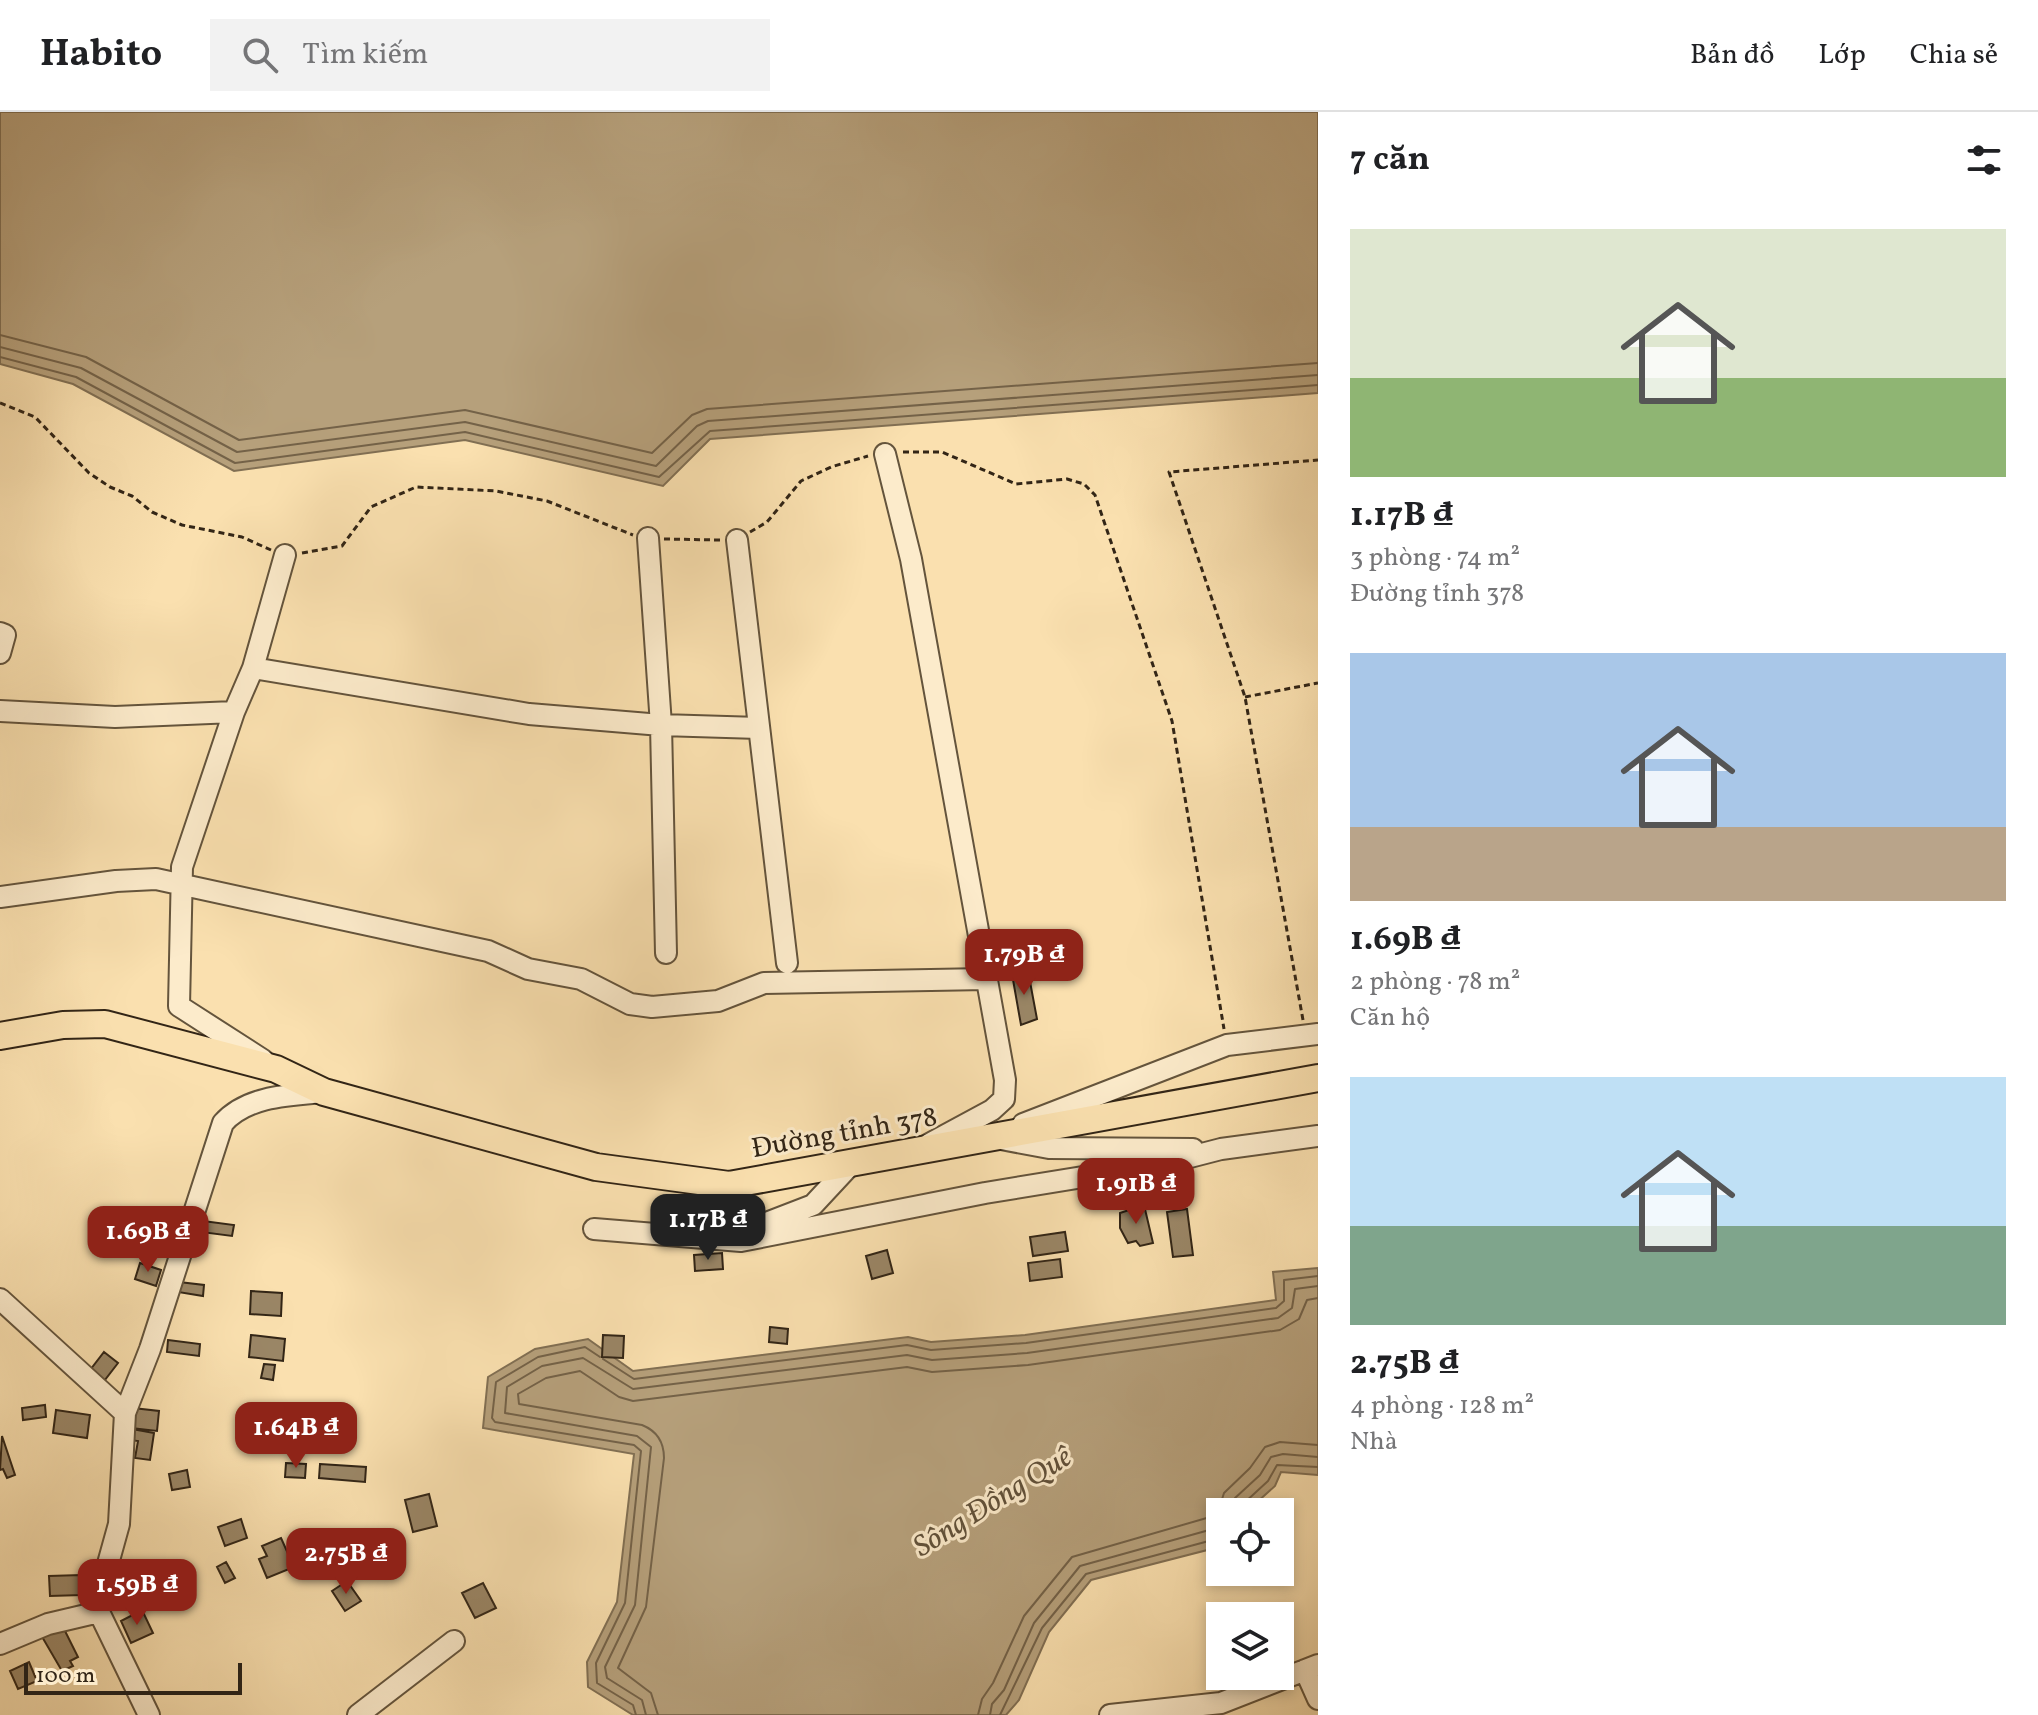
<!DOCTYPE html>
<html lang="vi">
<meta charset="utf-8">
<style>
body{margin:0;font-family:Vollkorn,serif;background:#f2f2f2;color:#202124;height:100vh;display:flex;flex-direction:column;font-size:30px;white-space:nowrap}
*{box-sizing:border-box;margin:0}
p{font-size:26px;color:#757577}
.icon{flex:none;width:44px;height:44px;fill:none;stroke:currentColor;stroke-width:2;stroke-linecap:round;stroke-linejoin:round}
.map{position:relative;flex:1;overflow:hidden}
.side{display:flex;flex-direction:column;background:#fff;width:720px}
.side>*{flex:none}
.buttons{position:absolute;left:1206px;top:1386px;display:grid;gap:16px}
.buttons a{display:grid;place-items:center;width:88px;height:88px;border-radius:0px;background:#fff;box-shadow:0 4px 12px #0003;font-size:40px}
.scale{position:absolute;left:24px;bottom:20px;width:218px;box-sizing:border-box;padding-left:8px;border:4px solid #322516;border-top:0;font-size:22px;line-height:28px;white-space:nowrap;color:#322516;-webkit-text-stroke:6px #fcebcb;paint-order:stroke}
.price{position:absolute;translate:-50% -68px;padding:0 18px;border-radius:16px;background:#8f2418;color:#fff;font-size:26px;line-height:52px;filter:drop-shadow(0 2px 4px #0008)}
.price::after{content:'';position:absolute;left:50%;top:48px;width:24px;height:18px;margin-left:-12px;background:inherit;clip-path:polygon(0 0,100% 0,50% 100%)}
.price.current{background:#222;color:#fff}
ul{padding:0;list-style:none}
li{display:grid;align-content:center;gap:16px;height:424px;padding:0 32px}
li span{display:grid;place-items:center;height:248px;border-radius:0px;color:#555}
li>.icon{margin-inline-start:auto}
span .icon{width:144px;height:144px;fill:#fffc;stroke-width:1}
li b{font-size:34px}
h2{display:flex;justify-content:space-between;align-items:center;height:96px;padding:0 32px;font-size:34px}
header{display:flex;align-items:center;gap:48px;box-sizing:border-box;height:112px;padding:0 40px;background:#fff;border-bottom:2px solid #e0e0e0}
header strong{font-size:38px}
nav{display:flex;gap:44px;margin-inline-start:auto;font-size:28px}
.search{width:560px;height:72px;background:#f2f2f2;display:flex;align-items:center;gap:20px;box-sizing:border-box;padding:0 28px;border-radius:0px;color:#757577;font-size:30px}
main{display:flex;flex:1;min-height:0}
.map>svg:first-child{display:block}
.water{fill:#b6a07b;stroke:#816f53;stroke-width:2}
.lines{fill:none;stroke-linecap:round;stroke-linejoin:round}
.shore{stroke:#746248;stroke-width:2}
.building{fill:#9a8666;stroke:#322516;stroke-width:2}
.minor-casing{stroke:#64543c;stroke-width:24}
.major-casing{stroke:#322516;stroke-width:30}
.path{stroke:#322516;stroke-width:3;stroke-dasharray:6 4;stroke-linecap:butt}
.minor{stroke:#fcebcb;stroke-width:20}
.major{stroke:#fae0af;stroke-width:26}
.labels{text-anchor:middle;stroke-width:6;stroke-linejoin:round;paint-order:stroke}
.street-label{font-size:28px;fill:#322516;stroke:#fcebcb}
.water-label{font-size:30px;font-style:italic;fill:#605039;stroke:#fcebcb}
</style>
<header>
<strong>Habito</strong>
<div class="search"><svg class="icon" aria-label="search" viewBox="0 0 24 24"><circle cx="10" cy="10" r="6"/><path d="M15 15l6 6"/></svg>Tìm kiếm</div>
<nav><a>Bản đồ</a><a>Lớp</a><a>Chia sẻ</a></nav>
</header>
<main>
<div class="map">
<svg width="1318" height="1603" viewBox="0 0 1318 1603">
<rect width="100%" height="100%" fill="#fae0af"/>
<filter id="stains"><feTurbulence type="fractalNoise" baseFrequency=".0025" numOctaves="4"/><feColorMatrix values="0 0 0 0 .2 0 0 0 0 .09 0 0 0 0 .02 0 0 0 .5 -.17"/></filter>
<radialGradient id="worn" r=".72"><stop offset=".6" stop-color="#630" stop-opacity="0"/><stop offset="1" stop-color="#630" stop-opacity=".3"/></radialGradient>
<path class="water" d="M 0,0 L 1318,0 L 1318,281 L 710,327 L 663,374 L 465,328 L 234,359 L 73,272 L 0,252 Z
M 1318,1156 L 1318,1363 L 1281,1360 L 1275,1374 L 1246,1400 L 1220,1400 L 1220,1430 L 1215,1436 L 1091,1468 L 1049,1520 L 1019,1588 L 1006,1603 L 633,1603 L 588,1575 L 587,1550 L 617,1490 L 634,1342 L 483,1316 L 488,1265 L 535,1237 L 588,1227 L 633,1259 L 908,1225 L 931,1230 L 1025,1223 L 1276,1188 L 1273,1160 Z"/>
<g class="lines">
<path class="shore" d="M 0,223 L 86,245 L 239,328 L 465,298 L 652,341 L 692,303 L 707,297 L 1318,251
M 0,235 L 81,256 L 237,340 L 465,310 L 656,354 L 697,314 L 708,309 L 1318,263
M 0,245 L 76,265 L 235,351 L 465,320 L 659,365 L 710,319 L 1318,273
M 600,1245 L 585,1235 L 538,1245 L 496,1270 L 492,1306 L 495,1310 L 634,1333 L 641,1339 L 625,1491 L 596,1551 L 597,1571 L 633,1593 L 636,1603
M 603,1247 L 634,1267 L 907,1233 L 931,1238 L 1026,1231 L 1276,1196 L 1284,1189 L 1284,1168 L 1318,1164
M 1231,1400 L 1235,1386 L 1260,1363 L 1271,1345 L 1283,1342 L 1318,1345
M 1241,1400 L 1243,1392 L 1268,1369 L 1277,1353 L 1318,1355
M 646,1603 L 642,1588 L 607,1566 L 605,1555 L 635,1493 L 651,1335 L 637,1324 L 505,1301 L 507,1275 L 542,1254 L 583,1246 L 633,1277 L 907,1243 L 932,1248 L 1027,1241 L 1278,1206 L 1292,1196 L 1295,1177 L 1318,1174
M 658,1603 L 651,1581 L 618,1556 L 646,1495 L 664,1346 C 664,1330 657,1319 642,1313 L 519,1292 L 518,1282 L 546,1266 L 580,1259 L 619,1285 L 633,1289 L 907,1255 L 932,1260 L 1028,1253 L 1280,1218 L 1299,1207 L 1307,1188 L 1318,1186
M 978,1603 L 982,1587 L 993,1571 L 1024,1504 L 1072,1445 L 1217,1403 L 1224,1381 L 1250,1356 L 1265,1335 L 1280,1330 L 1318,1333
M 990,1603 L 992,1592 L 1004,1578 L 1034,1511 L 1080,1454 L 1220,1415
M 1000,1603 L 1042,1516 L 1086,1462 L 1220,1426"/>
</g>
<path class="building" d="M 1028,859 L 1037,907 L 1021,913 L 1012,862 Z
M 1144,1093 L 1153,1131 L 1140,1134 L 1136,1129 L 1128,1131 L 1120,1116 L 1120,1101 Z
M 1187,1097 L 1193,1143 L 1173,1145 L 1167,1100 Z
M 203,1109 L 234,1113 L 232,1124 L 201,1120 Z
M 1065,1120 L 1068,1139 L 1033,1144 L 1030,1125 Z
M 887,1138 L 893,1161 L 872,1167 L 866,1144 Z
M 722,1141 L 723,1157 L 695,1159 L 694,1143 Z
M 1060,1147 L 1062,1165 L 1030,1169 L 1028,1151 Z
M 140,1151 L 161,1158 L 156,1174 L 135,1167 Z
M 179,1170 L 204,1173 L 203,1184 L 178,1180 Z
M 251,1179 L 282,1181 L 281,1204 L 250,1202 Z
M 770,1215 L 788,1217 L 787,1232 L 769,1230 Z
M 251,1223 L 285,1227 L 283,1249 L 249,1245 Z
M 603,1223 L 624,1224 L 623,1246 L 602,1245 Z
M 168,1228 L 200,1232 L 199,1244 L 167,1240 Z
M 104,1240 L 118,1251 L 101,1273 L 87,1262 Z
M 264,1252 L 275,1253 L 273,1268 L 261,1266 Z
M 45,1293 L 46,1305 L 23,1308 L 22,1296 Z
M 133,1296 L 159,1299 L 157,1319 L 131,1316 Z
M 56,1298 L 90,1303 L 87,1326 L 53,1321 Z
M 132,1317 L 154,1321 L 150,1348 L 135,1346 L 138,1329 L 130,1328 Z
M 2,1324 L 15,1363 L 7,1366 L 3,1357 L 0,1358 Z
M 286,1351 L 306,1352 L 305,1366 L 285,1365 Z
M 320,1352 L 366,1355 L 365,1370 L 319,1366 Z
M 187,1358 L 190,1375 L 172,1378 L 169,1362 Z
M 429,1382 L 437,1414 L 413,1420 L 405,1388 Z
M 241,1407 L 247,1426 L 225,1434 L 218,1415 Z
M 281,1426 L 294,1455 L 267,1466 L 259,1447 L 267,1444 L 262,1434 Z
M 329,1431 L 337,1444 L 315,1457 L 308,1444 Z
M 226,1450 L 235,1466 L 225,1471 L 217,1455 Z
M 81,1463 L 82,1483 L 50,1484 L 49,1464 Z
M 347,1469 L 361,1489 L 345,1499 L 332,1479 Z
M 483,1471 L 496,1496 L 475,1506 L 462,1481 Z
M 142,1498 L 153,1521 L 131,1531 L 121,1509 Z
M 62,1513 L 78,1545 L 70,1549 L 73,1554 L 62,1559 L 41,1523 Z
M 29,1550 L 37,1569 L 18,1577 L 10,1559 Z"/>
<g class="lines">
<defs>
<path id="minor" d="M 885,342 L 911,447 L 1005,968 L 1004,987 L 992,998 L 929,1032
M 648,426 L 661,613 L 666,841
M 737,428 L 787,851
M 0,521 L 5,523 L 0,541
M 253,556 L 529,602 L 661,613 L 759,616
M 0,599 L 115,605 L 234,600
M 0,785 L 116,769 L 156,767 L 488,839 L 528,857 L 581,867 L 630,892 L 652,895 L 718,889 L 764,871 L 986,867
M 263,948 L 179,894 L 182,755 L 234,600 L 253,556 L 285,443
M 1023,1012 L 1227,933 L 1318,922
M 1001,1027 L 1049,1036 L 1193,1037
M 594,1117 L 741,1129 L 985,1081 L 1163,1052 L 1221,1037 L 1318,1024
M 751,1117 L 813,1093 L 853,1050
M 0,1187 L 125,1301
M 0,1532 L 48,1512 L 99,1500
M 1305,1558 L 1318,1587
M 149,1603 L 99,1500 L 101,1477 L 119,1412 L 125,1301 L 150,1237 L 223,1011 C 247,984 289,983 324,980
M 358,1603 L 454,1529
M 1110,1603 L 1221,1591 L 1318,1553"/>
<path id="major" d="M 0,924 L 63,913 L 105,912 L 276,957 L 324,980 L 596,1055 L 729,1073 L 1318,966"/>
</defs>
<use href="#minor" class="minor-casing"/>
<use href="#major" class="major-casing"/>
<path class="path" d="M 0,291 L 35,305 L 89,361 L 110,375 L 132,384 L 152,400 L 182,413 L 242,425 L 271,438
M 903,340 L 942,340 L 1016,372 L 1067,367 L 1084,372 L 1095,383 L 1172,609 L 1224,917
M 750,420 L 767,410 L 801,369 L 831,355 L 868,344
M 664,427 L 721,428
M 302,441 L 342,434 L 371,395 L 416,375 L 496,379 L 547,389 L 633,423
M 1245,585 L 1318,571
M 1303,908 L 1245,585 L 1169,360 L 1318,348"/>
<use href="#minor" class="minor"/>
<use href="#major" class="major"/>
</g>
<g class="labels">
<g class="street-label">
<text transform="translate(844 1019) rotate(-10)" y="10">Đường tỉnh 378</text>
</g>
<g class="water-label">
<text transform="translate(992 1389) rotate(-32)" y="10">Sông Đồng Quê</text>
</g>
</g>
<rect width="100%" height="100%" filter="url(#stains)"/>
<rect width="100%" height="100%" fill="url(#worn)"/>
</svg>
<div class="buttons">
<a><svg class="icon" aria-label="locate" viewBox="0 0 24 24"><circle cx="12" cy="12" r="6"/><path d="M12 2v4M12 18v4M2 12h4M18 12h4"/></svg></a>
<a><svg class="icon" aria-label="layers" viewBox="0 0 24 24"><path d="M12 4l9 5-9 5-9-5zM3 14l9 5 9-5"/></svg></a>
</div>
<div class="scale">100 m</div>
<b class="price" style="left:1024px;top:885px">1.79B ₫</b>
<b class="price" style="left:1136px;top:1114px">1.91B ₫</b>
<b class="price current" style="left:708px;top:1150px">1.17B ₫</b>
<b class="price" style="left:148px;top:1162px">1.69B ₫</b>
<b class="price" style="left:296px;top:1358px">1.64B ₫</b>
<b class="price" style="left:346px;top:1484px">2.75B ₫</b>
<b class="price" style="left:137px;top:1515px">1.59B ₫</b>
</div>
<section class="side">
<h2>7 căn<svg class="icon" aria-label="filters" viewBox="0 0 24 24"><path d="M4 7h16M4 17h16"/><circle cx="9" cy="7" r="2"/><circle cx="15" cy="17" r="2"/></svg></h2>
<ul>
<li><span style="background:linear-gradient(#dfe7d0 60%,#8fb573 0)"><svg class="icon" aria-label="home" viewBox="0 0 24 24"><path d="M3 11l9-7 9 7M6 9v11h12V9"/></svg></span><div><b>1.17B ₫</b><p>3 phòng · 74 m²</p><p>Đường tỉnh 378</p></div></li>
<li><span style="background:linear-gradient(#a9c7e8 70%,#b9a48a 0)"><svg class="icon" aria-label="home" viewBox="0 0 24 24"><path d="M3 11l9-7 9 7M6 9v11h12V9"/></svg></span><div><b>1.69B ₫</b><p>2 phòng · 78 m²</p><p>Căn hộ</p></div></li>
<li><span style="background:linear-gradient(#bfe0f5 60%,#7fa58c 0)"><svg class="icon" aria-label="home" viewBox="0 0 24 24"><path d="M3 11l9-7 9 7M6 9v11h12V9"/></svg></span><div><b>2.75B ₫</b><p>4 phòng · 128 m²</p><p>Nhà</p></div></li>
</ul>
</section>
</main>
